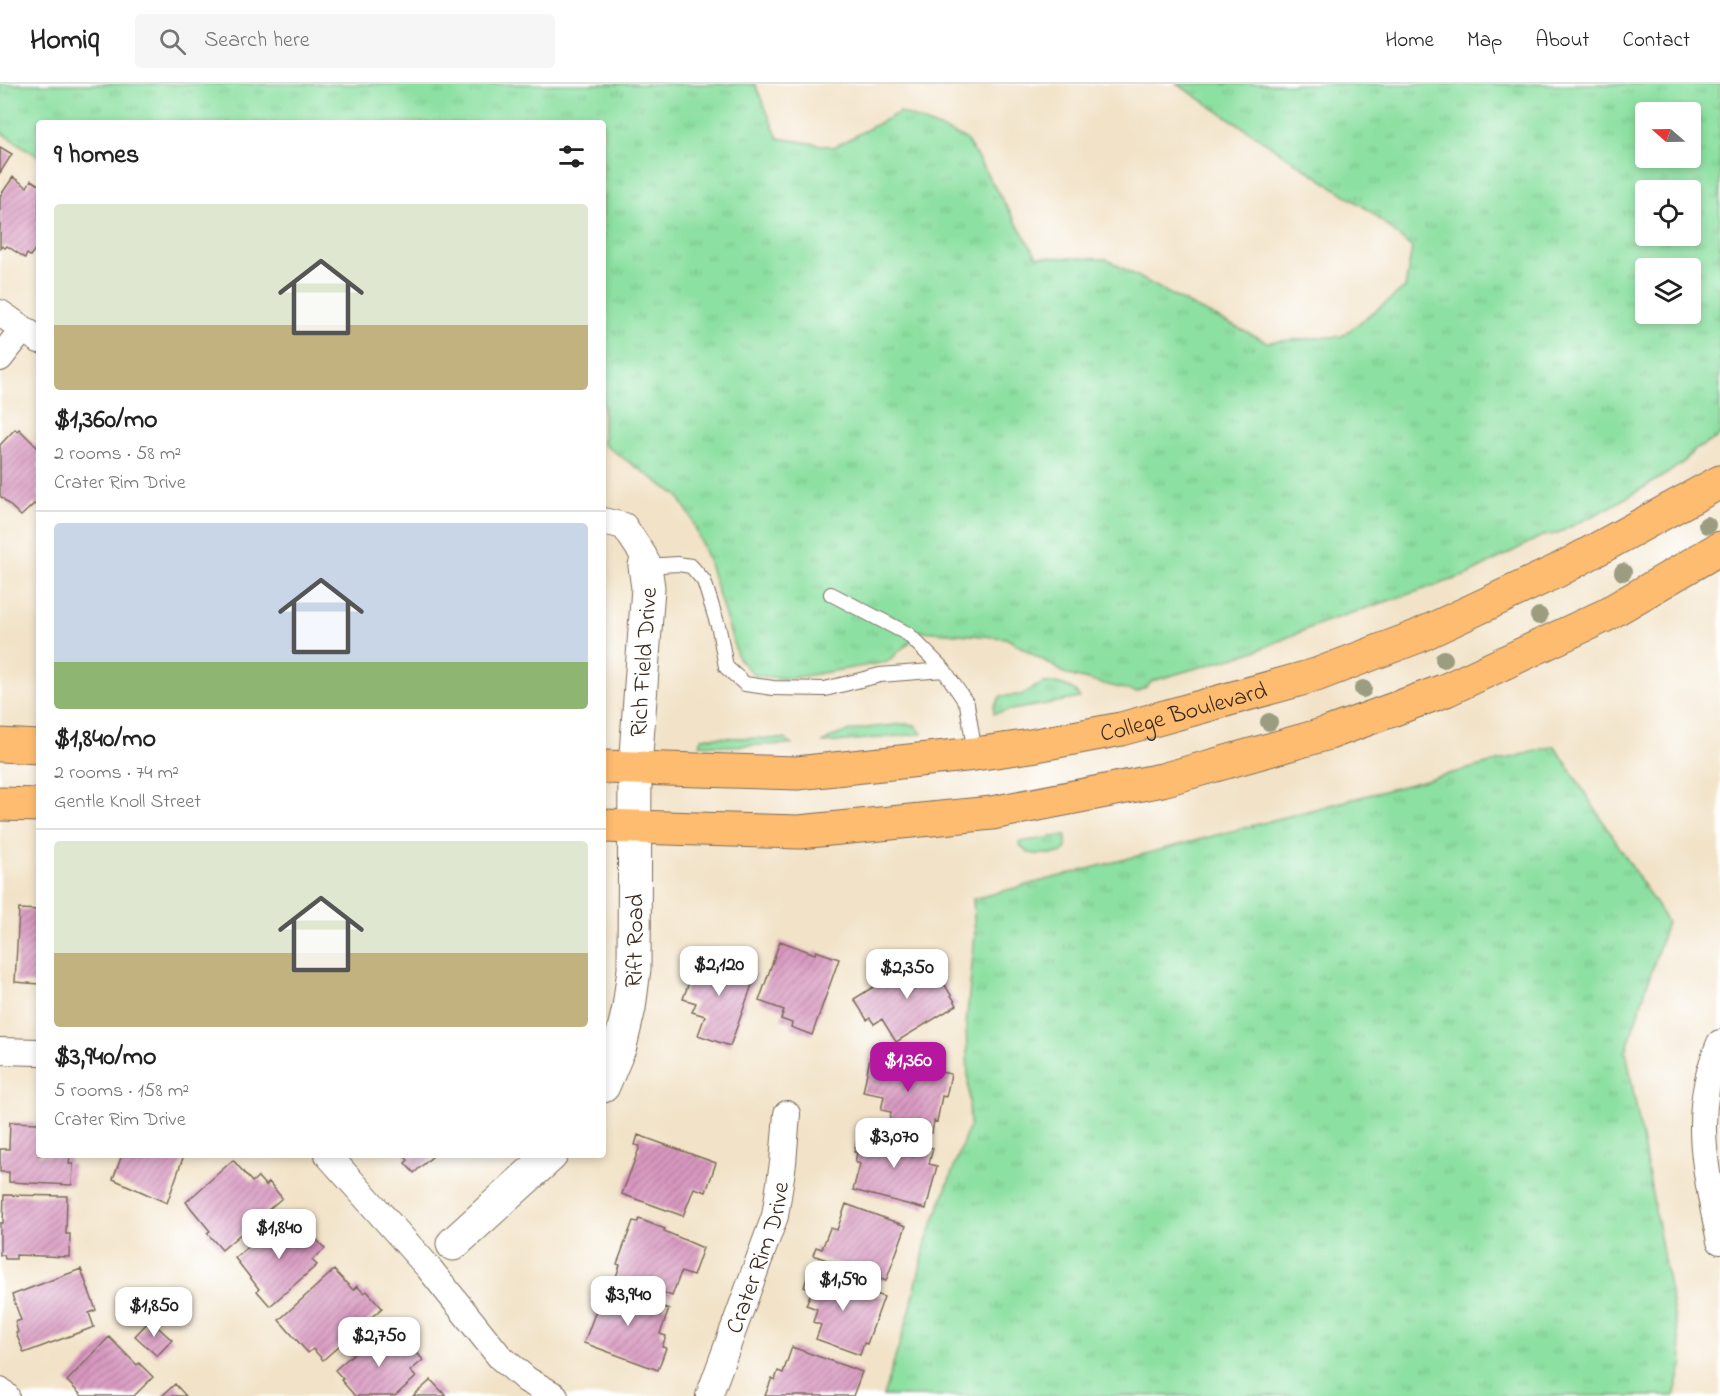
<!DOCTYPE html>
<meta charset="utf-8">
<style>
body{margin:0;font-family:"Indie Flower",sans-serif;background:#f6f6f6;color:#222;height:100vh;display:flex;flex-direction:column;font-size:22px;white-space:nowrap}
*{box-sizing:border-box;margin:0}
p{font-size:20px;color:#767676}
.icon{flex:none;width:33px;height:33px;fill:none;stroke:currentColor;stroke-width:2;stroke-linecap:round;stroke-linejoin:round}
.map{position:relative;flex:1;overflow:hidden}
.sheet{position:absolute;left:36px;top:36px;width:570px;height:1038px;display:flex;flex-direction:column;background:#fff;border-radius:6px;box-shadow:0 3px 9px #0003}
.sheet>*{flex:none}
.needle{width:39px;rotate:290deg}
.controls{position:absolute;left:1635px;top:18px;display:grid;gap:12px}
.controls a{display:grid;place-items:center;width:66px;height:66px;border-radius:6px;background:#fff;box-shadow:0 3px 9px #0003;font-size:30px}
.price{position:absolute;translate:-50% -51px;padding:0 14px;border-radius:12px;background:#fff;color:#222;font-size:20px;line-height:39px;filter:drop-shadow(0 2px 3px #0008)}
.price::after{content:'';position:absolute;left:50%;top:36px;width:18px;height:14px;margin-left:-9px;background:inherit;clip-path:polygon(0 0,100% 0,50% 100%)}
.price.on{background:#b5179e;color:#fff}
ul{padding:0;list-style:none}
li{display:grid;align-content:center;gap:12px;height:318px;padding:0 18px}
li+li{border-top:2px solid #e0e0e0}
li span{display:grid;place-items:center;height:186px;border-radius:6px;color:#555}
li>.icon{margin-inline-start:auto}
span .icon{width:108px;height:108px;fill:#fffc;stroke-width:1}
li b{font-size:26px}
h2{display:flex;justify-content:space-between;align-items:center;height:72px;padding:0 18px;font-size:26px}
header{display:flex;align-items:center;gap:36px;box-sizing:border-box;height:84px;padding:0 30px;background:#fff;border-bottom:2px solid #e0e0e0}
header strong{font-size:28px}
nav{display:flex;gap:33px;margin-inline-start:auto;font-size:21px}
.search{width:420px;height:54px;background:#f6f6f6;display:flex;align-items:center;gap:15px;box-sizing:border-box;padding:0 21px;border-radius:6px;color:#767676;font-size:22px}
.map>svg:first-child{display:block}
.grass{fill:url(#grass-tufts);stroke:#648560;stroke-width:1.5;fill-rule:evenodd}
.building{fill:url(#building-hatch)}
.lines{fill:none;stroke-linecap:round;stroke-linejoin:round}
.service-casing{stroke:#7b6b5a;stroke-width:16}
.minor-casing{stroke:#7b6b5a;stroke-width:28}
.tertiary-casing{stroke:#7b6b5a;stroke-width:35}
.primary-casing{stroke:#7b6b5a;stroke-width:35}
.service{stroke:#fff;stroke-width:14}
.minor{stroke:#fff;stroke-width:26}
.tertiary{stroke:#fff;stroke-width:33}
.primary{stroke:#fdbc70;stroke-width:33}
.tree{fill:#9b9c80}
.labels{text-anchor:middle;stroke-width:5;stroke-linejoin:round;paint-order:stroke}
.street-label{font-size:24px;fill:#3b2a1e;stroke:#fff}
</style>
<header>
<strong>Homiq</strong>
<div class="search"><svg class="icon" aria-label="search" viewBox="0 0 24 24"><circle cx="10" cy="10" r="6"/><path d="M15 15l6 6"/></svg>Search here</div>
<nav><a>Home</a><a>Map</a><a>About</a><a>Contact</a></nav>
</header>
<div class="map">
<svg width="1720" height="1312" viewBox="0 0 1720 1312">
<defs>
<pattern id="grass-tufts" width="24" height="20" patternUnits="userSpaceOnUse" patternTransform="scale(1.5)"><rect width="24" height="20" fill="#8ce0a1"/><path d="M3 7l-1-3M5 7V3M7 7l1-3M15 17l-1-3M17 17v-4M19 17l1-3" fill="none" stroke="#7ac08a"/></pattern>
<pattern id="building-hatch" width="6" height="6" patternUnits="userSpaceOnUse" patternTransform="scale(1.5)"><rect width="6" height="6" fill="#d897bf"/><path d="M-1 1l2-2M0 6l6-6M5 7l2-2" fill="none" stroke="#b07b9b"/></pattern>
</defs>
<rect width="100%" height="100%" fill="#fff"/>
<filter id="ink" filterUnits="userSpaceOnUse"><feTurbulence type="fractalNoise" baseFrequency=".0167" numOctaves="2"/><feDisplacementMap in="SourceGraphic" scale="12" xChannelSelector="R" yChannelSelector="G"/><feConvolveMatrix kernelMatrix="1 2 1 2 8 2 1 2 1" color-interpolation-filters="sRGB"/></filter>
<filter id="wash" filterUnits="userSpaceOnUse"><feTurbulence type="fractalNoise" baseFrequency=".008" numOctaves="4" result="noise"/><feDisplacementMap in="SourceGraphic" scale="24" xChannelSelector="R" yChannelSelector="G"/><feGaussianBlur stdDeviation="1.35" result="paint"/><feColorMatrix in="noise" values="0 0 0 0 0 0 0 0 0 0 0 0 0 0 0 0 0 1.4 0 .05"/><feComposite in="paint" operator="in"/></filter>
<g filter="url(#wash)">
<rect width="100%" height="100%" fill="#f2e3c8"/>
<path class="grass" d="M 0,0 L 755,0 L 778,54 L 834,63 L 900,28 L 966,55 L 1037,173 L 1106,175 L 1188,220 L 1267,258 L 1342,252 L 1405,204 L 1412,164 L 1370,127 L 1177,0 L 1720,0 L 1720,352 L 1693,367 L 1685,377 L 1665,391 L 1610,423 L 1556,450 L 1542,452 L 1467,491 L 1321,539 L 1256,567 L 1152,597 L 1147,603 L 1136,608 L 1068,591 L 1006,554 L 922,547 L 887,578 L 786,595 L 754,591 L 738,574 L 708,476 L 691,433 L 678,412 L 603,360 L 603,39 L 39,39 L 39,73 L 0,48 ZM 1646,28 L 1690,28 L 1690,74 L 1646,74 ZM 1646,106 L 1690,106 L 1690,152 L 1646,152 ZM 1646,184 L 1690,184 L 1690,230 L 1646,230 Z
M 1043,599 C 1056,598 1074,601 1080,614 L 994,629 L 994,622 L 1001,612 L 1021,611 Z
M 907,640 L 915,641 L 922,650 L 823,659 C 839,644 886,642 907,640 Z
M 708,653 L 785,655 L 791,660 L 728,662 L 699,660 L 702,654 Z
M 1555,662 L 1667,838 L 1626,967 L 1683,1280 L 1674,1312 L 883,1312 L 910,1227 L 926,1158 L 970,1040 L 966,941 L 975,851 L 973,815 Z
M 1066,751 L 1066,764 L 1062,769 C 1048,770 1024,775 1019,758 Z"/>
<g id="blocks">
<path class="building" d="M 0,63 L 12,70 L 0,89 Z
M 13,93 L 27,103 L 31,96 L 39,101 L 39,160 L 30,172 L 27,170 L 25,174 L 7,162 L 5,164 L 2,162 L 0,166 L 0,112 Z
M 15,345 L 17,347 L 19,345 L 39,365 L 39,421 L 37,422 L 34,420 L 21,432 L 0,412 L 0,361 Z
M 19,825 L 39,826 L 39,900 L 15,898 Z
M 780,857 L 815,870 L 816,867 L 839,875 L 812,951 L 791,943 L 792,939 L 781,935 L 784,926 L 759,917 Z
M 699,870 L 756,890 L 730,962 L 698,951 L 705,932 L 692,928 L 696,919 L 683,915 Z
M 920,874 L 927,887 L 934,883 L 957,921 L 896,958 L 882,935 L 874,940 L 870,934 L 867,936 L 854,915 Z
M 870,974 L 951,990 L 946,1013 L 942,1012 L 937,1038 L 934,1037 L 932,1049 L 889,1040 L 891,1028 L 881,1026 L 884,1012 L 863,1008 Z
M 10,1038 L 39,1039 L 39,1071 L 70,1071 L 69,1080 L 73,1080 L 72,1101 L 9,1098 L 9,1088 L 0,1088 L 0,1065 L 9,1065 Z
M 860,1045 L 933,1064 L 929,1080 L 937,1082 L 926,1125 L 853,1106 L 860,1080 L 855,1078 L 857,1069 L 854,1068 Z
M 638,1051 L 716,1079 L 706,1108 L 694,1104 L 683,1132 L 622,1110 L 640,1062 L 635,1061 Z
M 122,1071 L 184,1071 L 167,1119 L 113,1095 Z
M 403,1071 L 434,1071 L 414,1089 L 405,1079 L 408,1076 Z
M 233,1076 L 252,1098 L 258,1093 L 266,1102 L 269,1098 L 282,1114 L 222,1166 L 207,1149 L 210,1147 L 186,1118 Z
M 4,1111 L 67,1112 L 66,1150 L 70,1150 L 69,1173 L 16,1171 L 16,1175 L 5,1175 L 4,1171 L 0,1171 L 0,1139 L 3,1139 Z
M 846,1120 L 906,1142 L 886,1197 L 813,1171 L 816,1163 L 822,1165 L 830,1144 L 837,1146 Z
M 281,1134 L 299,1155 L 309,1147 L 325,1165 L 312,1176 L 317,1181 L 270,1222 L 257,1207 L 259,1205 L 235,1174 Z
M 639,1135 L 665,1145 L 664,1147 L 703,1164 L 693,1192 L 681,1188 L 672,1212 L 659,1207 L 659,1209 L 616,1193 L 620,1181 L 617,1180 L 633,1137 L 638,1138 Z
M 81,1185 L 96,1226 L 89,1229 L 94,1243 L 24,1269 L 16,1249 L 18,1248 L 15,1238 L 21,1236 L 12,1211 Z
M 334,1186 L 353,1206 L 357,1202 L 364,1209 L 367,1207 L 382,1224 L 323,1276 L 313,1265 L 308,1269 L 279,1236 Z
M 810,1186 L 884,1213 L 867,1260 L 864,1259 L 860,1271 L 816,1255 L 821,1241 L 813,1238 L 817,1225 L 806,1221 L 812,1206 L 804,1203 Z
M 598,1199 L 669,1225 L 660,1250 L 666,1252 L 662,1263 L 666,1264 L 658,1286 L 584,1259 L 598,1221 L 591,1218 Z
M 150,1236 L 172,1256 L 157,1272 L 135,1252 Z
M 380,1246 L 398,1267 L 408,1258 L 423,1276 L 410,1287 L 416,1293 L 395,1312 L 355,1312 L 341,1296 L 343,1295 L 335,1286 Z
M 109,1253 L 137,1281 L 139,1279 L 153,1293 L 134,1312 L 82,1312 L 67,1297 Z
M 792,1263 L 862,1288 L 853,1312 L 765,1312 L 772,1294 L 775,1296 L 778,1287 L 783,1289 Z
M 431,1296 L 446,1312 L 413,1312 Z
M 175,1300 L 186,1312 L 162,1312 Z"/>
</g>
</g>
<g filter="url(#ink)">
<use href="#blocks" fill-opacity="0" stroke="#7b6b5a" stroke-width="1.5"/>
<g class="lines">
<defs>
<path id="service" d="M 645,482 L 678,480 L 691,482 L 704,497 L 719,545 L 726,583 L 745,600 L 773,604 L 825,605 L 880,591 L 944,586 L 967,620 L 975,670
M 831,510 L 908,550 L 944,586"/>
<g id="minor">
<path d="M 0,229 L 39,256"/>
<path d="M 0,274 L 23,245"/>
<path d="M 603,437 L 624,442 L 644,472 L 645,482"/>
<path d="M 1720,959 C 1690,1028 1706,1087 1720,1157"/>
<path d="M 0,967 L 39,968"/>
<path d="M 328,1071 L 428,1183 L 500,1273 L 527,1296 L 555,1312"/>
<path d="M 0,1306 L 6,1312"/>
<path id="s1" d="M 709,1312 L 775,1132 L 783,1079 L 787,1030"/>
</g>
<g id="tertiary">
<path id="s2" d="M 603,1002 L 620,962 L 629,924 L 634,885 L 635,684 L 648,504 L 645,482"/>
<path d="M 453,1160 L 551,1071"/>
</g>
<g id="primary">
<path d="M 0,661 L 39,663"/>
<path id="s3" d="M 603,683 L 797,689 L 975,670 L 1031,662 L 1121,645 L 1316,591 L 1416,553 L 1557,487 L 1720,398"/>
<path d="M 0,720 L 39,721"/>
<path d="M 603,742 L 799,748 L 992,729 L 1162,696 L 1329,649 L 1446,606 L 1604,532 L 1720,464"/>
</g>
</defs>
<use href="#service" class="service-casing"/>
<use href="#minor" class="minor-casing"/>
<use href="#tertiary" class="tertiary-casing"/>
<use href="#primary" class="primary-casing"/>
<use href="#service" class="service"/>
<use href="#minor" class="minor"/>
<use href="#tertiary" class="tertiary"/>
<use href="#primary" class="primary"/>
</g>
<g class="tree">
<circle cx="1707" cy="441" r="9"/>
<circle cx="1623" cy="488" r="9"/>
<circle cx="1539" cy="532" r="9"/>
<circle cx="1444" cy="575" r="9"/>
<circle cx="1363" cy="605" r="9"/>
<circle cx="1269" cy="638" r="9"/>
</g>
</g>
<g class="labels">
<g class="street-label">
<text dy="8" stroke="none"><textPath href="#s2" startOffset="429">Rich Field Drive</textPath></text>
<text dy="8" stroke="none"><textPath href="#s3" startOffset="586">College Boulevard</textPath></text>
<text dy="8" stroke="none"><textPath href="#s2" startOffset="150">Rift Road</textPath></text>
<text dy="8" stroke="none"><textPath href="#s1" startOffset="147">Crater Rim Drive</textPath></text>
</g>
</g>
</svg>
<div class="controls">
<a><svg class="needle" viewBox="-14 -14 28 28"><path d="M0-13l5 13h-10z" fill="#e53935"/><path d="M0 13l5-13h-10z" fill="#767676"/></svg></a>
<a><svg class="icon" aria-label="locate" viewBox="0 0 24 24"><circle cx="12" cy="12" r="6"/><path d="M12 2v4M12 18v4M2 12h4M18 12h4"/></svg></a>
<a><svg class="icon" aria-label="layers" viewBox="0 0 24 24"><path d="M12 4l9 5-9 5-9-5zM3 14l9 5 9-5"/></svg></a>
</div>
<b class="price" style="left:719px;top:913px">$2,120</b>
<b class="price" style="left:907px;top:916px">$2,350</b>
<b class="price on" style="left:908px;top:1009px">$1,360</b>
<b class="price" style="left:894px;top:1085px">$3,070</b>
<b class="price" style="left:279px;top:1176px">$1,840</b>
<b class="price" style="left:843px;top:1228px">$1,590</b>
<b class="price" style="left:628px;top:1243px">$3,940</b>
<b class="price" style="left:154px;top:1254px">$1,850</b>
<b class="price" style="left:379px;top:1284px">$2,750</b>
<section class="sheet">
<h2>9 homes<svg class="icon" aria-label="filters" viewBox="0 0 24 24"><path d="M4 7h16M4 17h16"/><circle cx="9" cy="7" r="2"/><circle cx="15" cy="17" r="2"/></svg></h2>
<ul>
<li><span style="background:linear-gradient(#dfe7d0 65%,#c2b280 0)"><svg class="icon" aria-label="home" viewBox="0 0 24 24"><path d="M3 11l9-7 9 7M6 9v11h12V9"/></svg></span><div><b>$1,360/mo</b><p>2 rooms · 58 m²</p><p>Crater Rim Drive</p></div></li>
<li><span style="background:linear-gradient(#c9d6e8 75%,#8fb573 0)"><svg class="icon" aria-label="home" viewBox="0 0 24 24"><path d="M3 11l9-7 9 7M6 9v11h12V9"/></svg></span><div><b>$1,840/mo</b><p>2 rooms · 74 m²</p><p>Gentle Knoll Street</p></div></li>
<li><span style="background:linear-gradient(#dfe7d0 60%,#c2b280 0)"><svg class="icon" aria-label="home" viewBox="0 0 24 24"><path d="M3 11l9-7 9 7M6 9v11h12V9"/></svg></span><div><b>$3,940/mo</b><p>5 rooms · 158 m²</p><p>Crater Rim Drive</p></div></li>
</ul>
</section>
</div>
